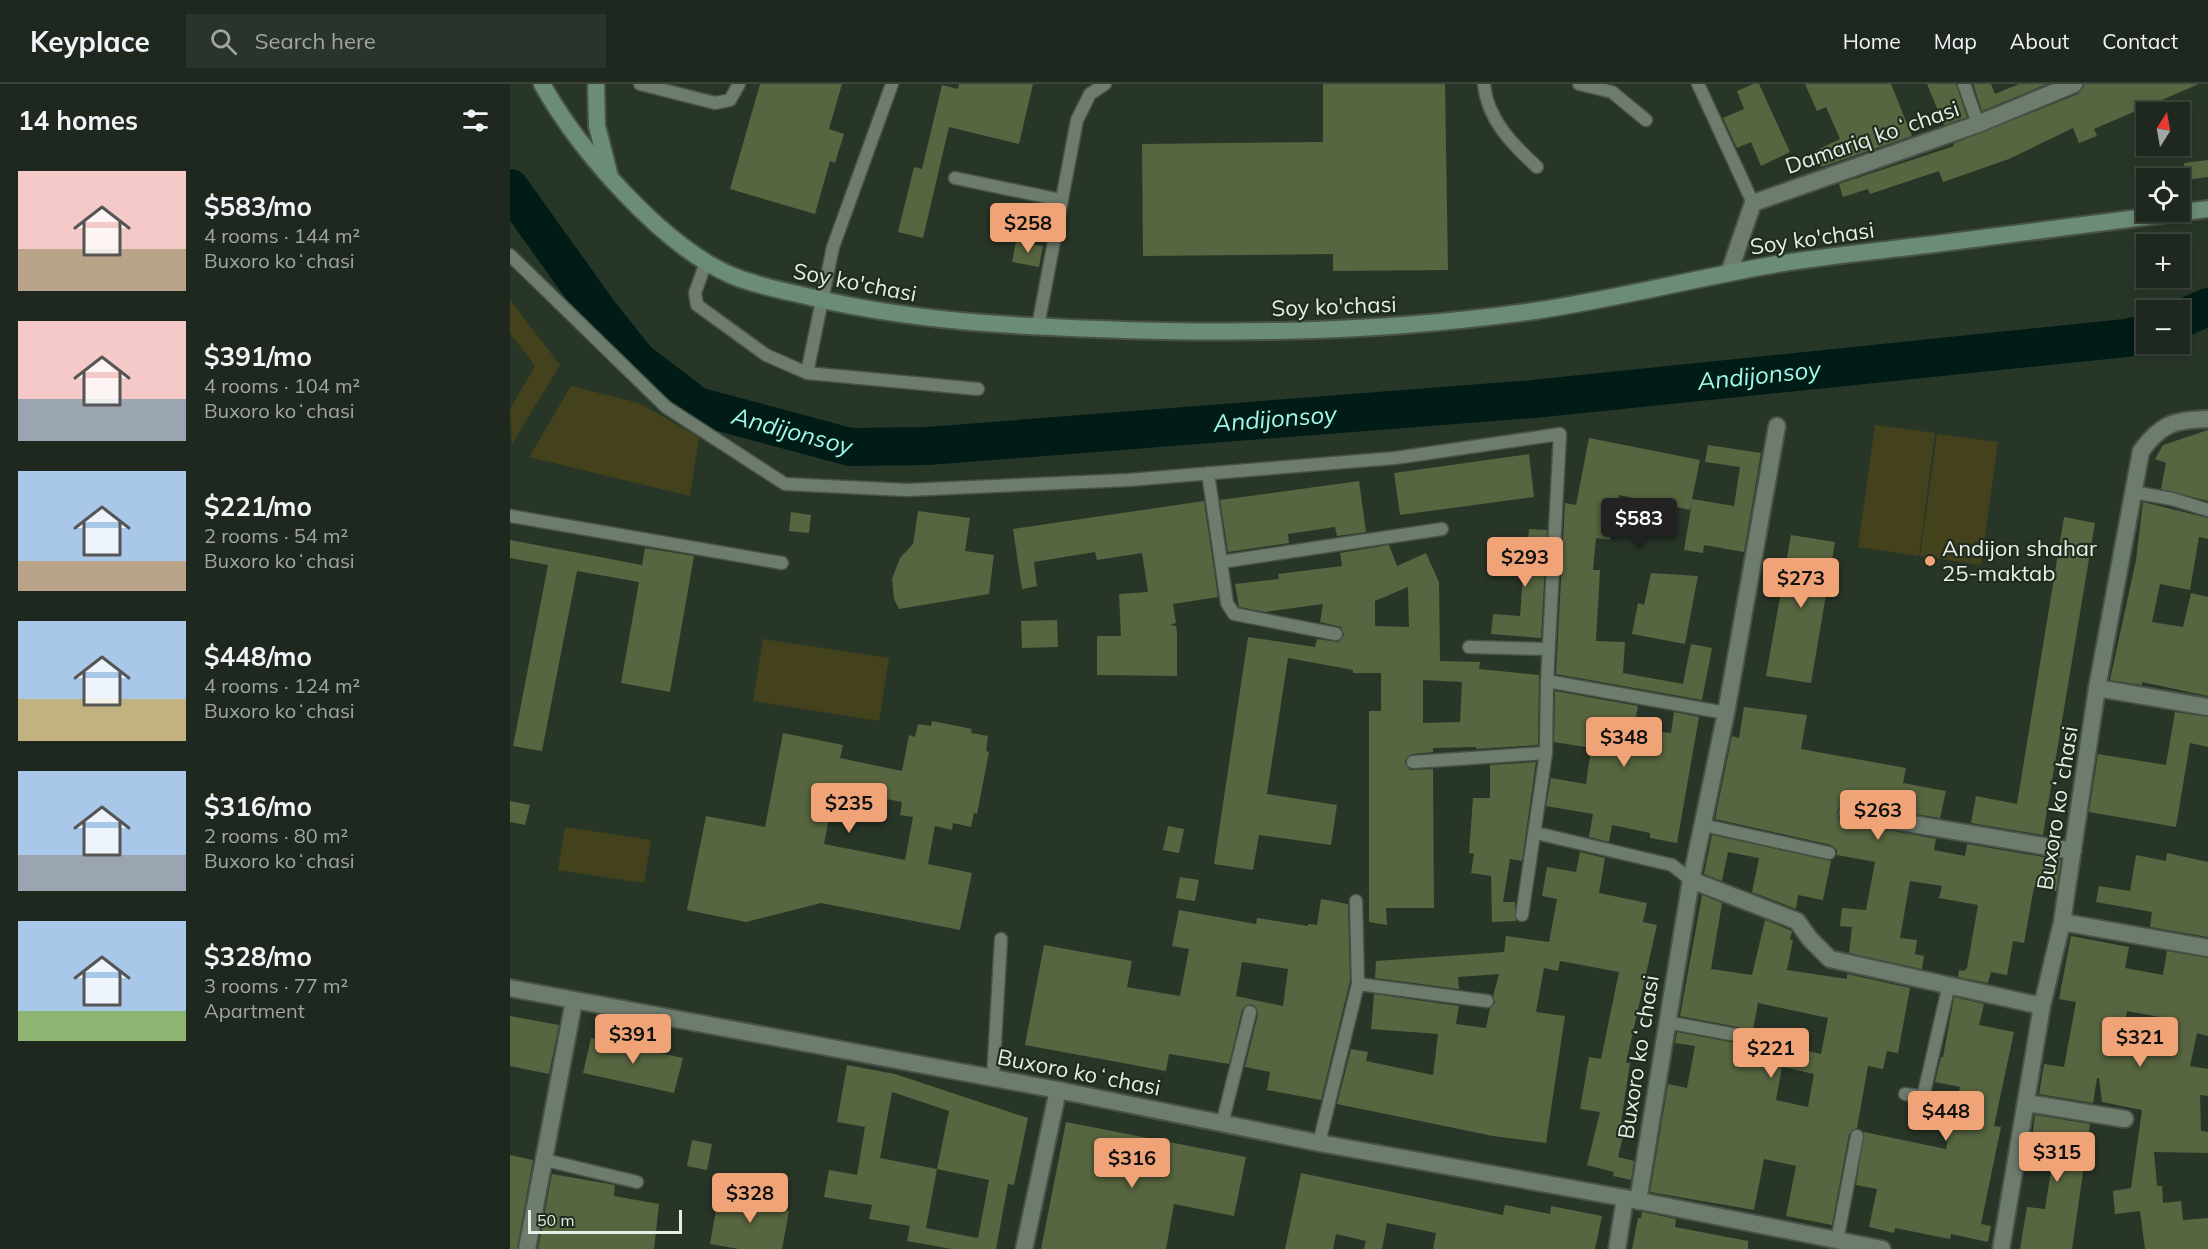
<!DOCTYPE html>
<meta charset="utf-8">
<style>
body{margin:0;font-family:Mulish,sans-serif;background:#2b342b;color:#f1f3f6;height:100vh;display:flex;flex-direction:column;font-size:22px;white-space:nowrap}
*{box-sizing:border-box;margin:0}
p{font-size:20px;color:#a1a6a4}
.icon{flex:none;width:33px;height:33px;fill:none;stroke:currentColor;stroke-width:2;stroke-linecap:round;stroke-linejoin:round}
.map{position:relative;flex:1;overflow:hidden}
.side{display:flex;flex-direction:column;background:#1e281e;width:510px}
.side>*{flex:none}
.needle{width:39px;rotate:11deg}
.buttons{position:absolute;left:1626px;top:18px;display:grid;gap:12px}
.buttons a{display:grid;place-items:center;width:54px;height:54px;border-radius:0px;background:#1e281e;box-shadow:0 3px 9px #0003,0 0 0 2px #3c443c;font-size:30px}
.scale{position:absolute;left:18px;bottom:15px;width:154px;box-sizing:border-box;padding-left:6px;border:3px solid #e6eee5;border-top:0;font-size:16px;line-height:21px;white-space:nowrap;color:#e6eee5;-webkit-text-stroke:4px #1f2c1e;paint-order:stroke}
.price{position:absolute;translate:-50% -51px;padding:0 14px;border-radius:6px;background:#efa377;color:#111;font-size:20px;line-height:39px;filter:drop-shadow(0 2px 3px #0008)}
.price::after{content:'';position:absolute;left:50%;top:36px;width:18px;height:14px;margin-left:-9px;background:inherit;clip-path:polygon(0 0,100% 0,50% 100%)}
.price.on{background:#222;color:#fff}
ul{padding:0;list-style:none}
li{display:flex;align-items:center;gap:18px;height:150px;padding:0 18px}
li span{display:grid;place-items:center;flex:none;width:168px;height:120px;border-radius:0px;color:#555}
li>.icon{margin-inline-start:auto}
span .icon{width:72px;height:72px;fill:#fffc;stroke-width:1}
li b{font-size:26px}
h2{display:flex;justify-content:space-between;align-items:center;height:72px;padding:0 18px;font-size:26px}
header{display:flex;align-items:center;gap:36px;box-sizing:border-box;height:84px;padding:0 30px;background:#1e281e;border-bottom:2px solid #3c443c}
header strong{font-size:28px}
nav{display:flex;gap:33px;margin-inline-start:auto;font-size:21px}
.search{width:420px;height:54px;background:#2b342b;display:flex;align-items:center;gap:15px;box-sizing:border-box;padding:0 21px;border-radius:0px;color:#a1a6a4;font-size:22px}
main{display:flex;flex:1;min-height:0}
.map>svg:first-child{display:block}
.green{fill:#43421d}
.lines{fill:none;stroke-linecap:round;stroke-linejoin:round}
.river{stroke:#011b17;stroke-width:38}
.building{fill:#576540;fill-rule:evenodd}
.service-casing{stroke:#485348;stroke-width:15}
.minor-casing{stroke:#485348;stroke-width:20}
.secondary-casing{stroke:#485348;stroke-width:20}
.service{stroke:#6d7c6c;stroke-width:12}
.minor{stroke:#6d7c6c;stroke-width:16}
.secondary{stroke:#6b8c76;stroke-width:16}
.poi-dot{fill:#efa377;stroke:#1f2c1e;stroke-width:2}
.labels{text-anchor:middle;stroke-width:4.5;stroke-linejoin:round;paint-order:stroke}
.street-label{font-size:22px;fill:#e6eee5;stroke:#1f2c1e}
.poi-label{font-size:22px;fill:#e6eee5;stroke:#1f2c1e;text-anchor:start}
.water-label{font-size:24px;font-style:italic;fill:#a0f8e8;stroke:#1f2c1e}
</style>
<header>
<strong>Keyplace</strong>
<div class="search"><svg class="icon" aria-label="search" viewBox="0 0 24 24"><circle cx="10" cy="10" r="6"/><path d="M15 15l6 6"/></svg>Search here</div>
<nav><a>Home</a><a>Map</a><a>About</a><a>Contact</a></nav>
</header>
<main>
<section class="side">
<h2>14 homes<svg class="icon" aria-label="filters" viewBox="0 0 24 24"><path d="M4 7h16M4 17h16"/><circle cx="9" cy="7" r="2"/><circle cx="15" cy="17" r="2"/></svg></h2>
<ul>
<li><span style="background:linear-gradient(#f6c9c9 65%,#b9a48a 0)"><svg class="icon" aria-label="home" viewBox="0 0 24 24"><path d="M3 11l9-7 9 7M6 9v11h12V9"/></svg></span><div><b>$583/mo</b><p>4 rooms · 144 m²</p><p>Buxoro koʻchasi</p></div></li>
<li><span style="background:linear-gradient(#f6c9c9 65%,#9aa5b1 0)"><svg class="icon" aria-label="home" viewBox="0 0 24 24"><path d="M3 11l9-7 9 7M6 9v11h12V9"/></svg></span><div><b>$391/mo</b><p>4 rooms · 104 m²</p><p>Buxoro koʻchasi</p></div></li>
<li><span style="background:linear-gradient(#a9c7e8 75%,#b9a48a 0)"><svg class="icon" aria-label="home" viewBox="0 0 24 24"><path d="M3 11l9-7 9 7M6 9v11h12V9"/></svg></span><div><b>$221/mo</b><p>2 rooms · 54 m²</p><p>Buxoro koʻchasi</p></div></li>
<li><span style="background:linear-gradient(#a9c7e8 65%,#c2b280 0)"><svg class="icon" aria-label="home" viewBox="0 0 24 24"><path d="M3 11l9-7 9 7M6 9v11h12V9"/></svg></span><div><b>$448/mo</b><p>4 rooms · 124 m²</p><p>Buxoro koʻchasi</p></div></li>
<li><span style="background:linear-gradient(#a9c7e8 70%,#9aa5b1 0)"><svg class="icon" aria-label="home" viewBox="0 0 24 24"><path d="M3 11l9-7 9 7M6 9v11h12V9"/></svg></span><div><b>$316/mo</b><p>2 rooms · 80 m²</p><p>Buxoro koʻchasi</p></div></li>
<li><span style="background:linear-gradient(#a9c7e8 75%,#8fb573 0)"><svg class="icon" aria-label="home" viewBox="0 0 24 24"><path d="M3 11l9-7 9 7M6 9v11h12V9"/></svg></span><div><b>$328/mo</b><p>3 rooms · 77 m²</p><p>Apartment</p></div></li>
</ul>
</section>
<div class="map">
<svg width="1698" height="1165" viewBox="0 0 1698 1165">
<rect width="100%" height="100%" fill="#283628"/>
<path class="green" d="M 0,216 L 50,281 L 2,360 L 0,325 L 25,282 L 0,249 Z
M 61,302 L 129,319 L 189,353 L 180,412 L 19,373 Z
M 1365,341 L 1425,349 L 1409,472 L 1348,463 Z
M 1427,350 L 1488,358 L 1471,481 L 1410,472 Z
M 253,555 L 379,574 L 369,637 L 243,617 Z
M 55,743 L 141,756 L 134,799 L 48,786 Z"/>
<g class="lines">
<g class="river">
<path id="s1" d="M 0,104 L 88,227 L 128,277 L 187,322 L 340,363 L 417,362 L 1023,315 L 1616,254 L 1636,250"/>
<path d="M 1670,235 L 1698,223"/>
</g>
</g>
<path class="building" d="M 250,0 L 332,0 L 319,45 L 334,50 L 325,79 L 320,77 L 305,130 L 220,105 Z
M 449,0 L 523,0 L 509,60 L 439,43 L 413,154 L 388,148 L 404,83 L 412,85 L 432,1 L 448,5 Z
M 813,0 L 935,0 L 938,186 L 823,187 L 823,170 L 633,172 L 632,60 L 813,58 Z
M 1243,0 L 1249,0 L 1280,68 L 1251,82 L 1241,58 L 1227,64 L 1213,34 L 1234,25 L 1227,7 Z
M 1295,0 L 1381,0 L 1402,52 L 1311,83 L 1303,68 L 1330,55 L 1316,23 L 1307,27 Z
M 1417,0 L 1446,0 L 1457,33 L 1434,41 Z
M 1463,0 L 1481,0 L 1485,10 L 1509,0 L 1537,0 L 1472,27 Z
M 1574,0 L 1689,0 L 1584,45 L 1587,52 L 1569,59 L 1563,44 L 1499,75 L 1433,98 L 1429,87 L 1360,110 L 1358,105 L 1333,113 L 1329,100 L 1444,62 L 1443,60 L 1568,10 Z
M 1698,76 L 1698,93 L 1676,96 L 1674,79 Z
M 506,157 L 533,162 L 529,183 L 502,178 Z
M 1698,346 L 1698,417 L 1651,405 L 1656,379 L 1645,375 L 1653,361 Z
M 1079,354 L 1190,376 L 1182,415 L 1224,422 L 1230,383 L 1195,378 L 1198,361 L 1251,369 L 1234,468 L 1194,461 L 1193,469 L 1174,466 L 1182,418 L 1180,426 L 1109,411 L 1100,456 L 1086,454 L 1083,486 L 1090,486 L 1086,557 L 1115,558 L 1113,589 L 1173,600 L 1181,560 L 1202,564 L 1192,616 L 1046,590 L 1055,419 L 1066,421 Z
M 1019,370 L 1024,413 L 890,431 L 884,389 Z
M 849,397 L 856,448 L 827,452 L 825,443 L 778,450 L 779,459 L 718,468 L 710,416 Z
M 694,417 L 708,513 L 663,520 L 666,539 L 660,541 L 666,542 L 667,549 L 667,592 L 587,591 L 587,552 L 611,552 L 609,510 L 638,508 L 632,469 L 587,476 L 585,468 L 524,478 L 527,502 L 512,505 L 503,445 Z
M 1633,418 L 1698,434 L 1698,455 L 1689,453 L 1680,506 L 1650,500 L 1642,538 L 1673,543 L 1681,509 L 1698,513 L 1698,612 L 1632,598 L 1632,601 L 1600,596 L 1626,476 Z
M 408,427 L 460,434 L 455,467 L 484,471 L 479,510 L 389,525 L 384,515 L 382,495 L 390,474 L 403,460 Z
M 281,428 L 301,431 L 299,449 L 279,447 Z
M 1554,433 L 1585,439 L 1533,751 L 1461,739 L 1466,712 L 1507,720 Z
M 1019,445 L 1037,446 L 1031,554 L 981,550 L 983,530 L 1010,532 L 1013,491 L 986,490 L 987,468 L 1017,470 Z
M 1281,451 L 1325,458 L 1301,599 L 1256,592 Z
M 0,456 L 132,481 L 135,464 L 184,472 L 160,608 L 111,599 L 129,498 L 67,487 L 32,667 L 3,662 L 38,481 L 0,474 Z
M 879,461 L 887,482 L 916,469 L 929,498 L 930,577 L 970,578 L 969,585 L 1029,591 L 1028,661 L 966,665 L 966,663 L 923,664 L 923,668 L 902,670 L 896,674 L 895,679 L 900,686 L 923,685 L 924,824 L 876,824 L 877,841 L 859,838 L 859,627 L 871,627 L 871,589 L 843,589 L 843,586 L 778,574 L 757,710 L 827,721 L 821,761 L 749,751 L 743,786 L 704,780 L 738,553 L 805,563 L 807,555 L 828,558 L 834,551 L 831,543 L 810,538 L 813,520 L 755,528 L 729,523 L 725,500 L 769,495 L 768,490 L 832,482 L 830,469 ZM 898,503 L 899,543 L 865,542 L 865,517 ZM 913,596 L 952,598 L 950,638 L 913,639 Z
M 1141,489 L 1188,492 L 1175,560 L 1122,550 L 1128,519 L 1134,521 Z
M 547,536 L 548,563 L 512,564 L 511,537 Z
M 1045,607 L 1128,622 L 1124,644 L 1161,649 L 1164,628 L 1189,633 L 1167,759 L 1140,754 L 1140,749 L 1102,741 L 1099,758 L 1079,753 L 1083,730 L 1036,722 L 1041,694 L 1076,700 L 1081,664 L 1044,658 Z
M 1234,623 L 1297,631 L 1291,665 L 1396,684 L 1393,699 L 1436,707 L 1430,734 L 1338,719 L 1333,719 L 1327,727 L 1331,737 L 1426,755 L 1424,766 L 1455,772 L 1457,760 L 1551,776 L 1546,807 L 1524,803 L 1514,859 L 1503,857 L 1497,891 L 1481,888 L 1478,899 L 1448,893 L 1449,886 L 1454,887 L 1457,884 L 1468,821 L 1429,814 L 1432,802 L 1400,797 L 1390,854 L 1407,856 L 1405,870 L 1414,872 L 1412,885 L 1339,869 L 1342,843 L 1330,842 L 1332,824 L 1356,826 L 1365,778 L 1327,771 L 1327,766 L 1321,761 L 1205,735 L 1222,652 L 1229,654 Z
M 1665,628 L 1698,633 L 1698,663 L 1680,659 L 1666,743 L 1579,728 L 1588,670 L 1656,681 Z
M 422,637 L 462,645 L 461,649 L 478,652 L 476,667 L 479,668 L 467,730 L 464,729 L 461,743 L 443,739 L 442,746 L 425,742 L 418,780 L 462,789 L 450,846 L 311,819 L 236,838 L 177,826 L 196,732 L 255,743 L 273,649 L 333,661 L 330,674 L 392,687 L 399,651 L 405,653 L 408,640 L 421,642 ZM 325,705 L 392,718 L 390,731 L 403,733 L 395,776 L 314,760 Z
M 1026,678 L 1012,777 L 1000,775 L 993,818 L 1005,818 L 1006,837 L 982,838 L 981,792 L 961,789 L 964,770 L 959,769 L 963,714 L 980,714 L 980,681 Z
M 0,717 L 20,721 L 15,741 L 0,738 Z
M 658,742 L 674,745 L 669,769 L 653,766 Z
M 1202,751 L 1321,777 L 1313,816 L 1288,811 L 1286,825 L 1242,808 L 1249,774 L 1218,768 L 1212,797 L 1194,790 Z
M 1070,768 L 1095,774 L 1089,809 L 1137,819 L 1133,838 L 1147,841 L 1116,979 L 1120,979 L 1111,1038 L 1116,1040 L 1108,1073 L 1124,1077 L 1121,1096 L 1103,1092 L 1104,1088 L 1077,1081 L 1090,1028 L 1070,1025 L 1079,973 L 1091,975 L 1109,888 L 1050,877 L 1048,887 L 1034,884 L 1026,928 L 1055,932 L 1036,1059 L 983,1052 L 827,1020 L 841,965 L 858,968 L 856,977 L 923,991 L 928,950 L 861,945 L 864,910 L 949,922 L 946,940 L 976,944 L 980,924 L 985,919 L 983,912 L 989,890 L 948,893 L 949,905 L 865,894 L 866,877 L 994,868 L 996,852 L 1039,858 L 1047,815 L 1032,812 L 1037,783 L 1066,788 Z
M 1657,769 L 1698,778 L 1698,853 L 1640,843 L 1642,828 L 1586,818 L 1589,802 L 1620,807 L 1626,771 L 1656,777 Z
M 670,793 L 689,796 L 685,817 L 666,814 Z
M 1192,811 L 1212,819 L 1201,885 L 1242,891 L 1255,836 L 1282,847 L 1280,856 L 1283,856 L 1277,886 L 1337,895 L 1337,890 L 1400,904 L 1388,969 L 1377,967 L 1373,985 L 1358,982 L 1347,1044 L 1339,1050 L 1322,1141 L 1276,1132 L 1286,1082 L 1254,1075 L 1244,1126 L 1140,1108 L 1158,1000 L 1177,1004 L 1185,962 L 1165,959 L 1167,948 L 1290,971 L 1298,967 L 1311,970 L 1318,934 L 1248,919 L 1243,946 L 1170,932 ZM 1272,983 L 1304,990 L 1298,1023 L 1266,1016 Z
M 811,815 L 838,820 L 840,897 L 811,1016 L 757,1006 L 760,988 L 735,983 L 748,930 L 746,923 L 741,920 L 732,926 L 719,980 L 659,970 L 656,987 L 515,961 L 534,861 L 622,877 L 617,903 L 670,912 L 679,865 L 662,862 L 669,826 L 746,840 L 747,834 L 798,842 L 798,840 L 807,841 ZM 732,878 L 778,885 L 773,922 L 726,912 Z
M 1561,852 L 1619,863 L 1615,884 L 1653,891 L 1657,867 L 1698,874 L 1698,952 L 1687,949 L 1680,982 L 1698,985 L 1698,1012 L 1690,1011 L 1691,1047 L 1698,1048 L 1698,1069 L 1644,1068 L 1647,1102 L 1652,1102 L 1653,1119 L 1671,1117 L 1673,1136 L 1698,1134 L 1698,1165 L 1635,1165 L 1630,1127 L 1605,1130 L 1603,1107 L 1621,1104 L 1632,1026 L 1592,1018 L 1589,994 L 1587,994 L 1583,1019 L 1529,1010 L 1534,980 L 1554,983 L 1566,918 L 1549,915 ZM 1617,927 L 1649,933 L 1643,965 L 1611,960 Z
M 1444,913 L 1474,920 L 1469,941 L 1504,948 L 1484,1042 L 1491,1043 L 1471,1140 L 1481,1142 L 1478,1158 L 1441,1150 L 1440,1155 L 1385,1144 L 1384,1149 L 1359,1143 L 1367,1105 L 1346,1101 L 1354,1048 L 1436,1065 L 1450,1003 L 1425,998 L 1431,973 L 1433,973 Z
M 0,932 L 49,941 L 39,990 L 0,982 Z
M 81,954 L 173,974 L 164,1009 L 73,989 Z
M 337,981 L 385,990 L 518,1034 L 504,1101 L 498,1100 L 486,1165 L 442,1165 L 397,1157 L 400,1142 L 359,1135 L 362,1121 L 314,1113 L 319,1086 L 347,1091 L 355,1043 L 327,1038 ZM 382,1008 L 439,1027 L 427,1085 L 370,1074 ZM 427,1085 L 479,1096 L 468,1154 L 416,1144 Z
M 1525,1031 L 1580,1040 L 1562,1165 L 1510,1165 L 1517,1123 L 1535,1125 L 1543,1074 L 1520,1071 Z
M 556,1038 L 736,1073 L 724,1132 L 664,1120 L 656,1165 L 531,1165 Z
M 182,1056 L 202,1060 L 197,1086 L 177,1082 Z
M 0,1071 L 23,1076 L 7,1165 L 0,1165 Z
M 791,1089 L 993,1131 L 995,1121 L 1040,1130 L 1041,1122 L 1092,1132 L 1085,1165 L 923,1165 L 926,1149 L 877,1139 L 872,1165 L 854,1165 L 856,1157 L 826,1150 L 823,1165 L 775,1165 Z
M 42,1090 L 105,1101 L 104,1112 L 149,1120 L 144,1165 L 28,1165 Z
M 243,1101 L 259,1104 L 256,1123 L 279,1127 L 272,1165 L 229,1165 L 200,1160 L 208,1115 L 240,1120 Z
M 1132,1128 L 1166,1135 L 1165,1143 L 1238,1157 L 1238,1165 L 1122,1165 L 1128,1134 L 1131,1134 Z"/>
<g class="lines">
<defs>
<path id="service" d="M 130,0 L 205,19 L 220,16 L 229,0
M 974,0 C 977,35 1002,60 1027,83
M 1069,0 L 1102,8 L 1136,36
M 1188,0 L 1243,119
M 1454,0 L 1468,40
M 445,94 L 551,116
M 0,171 L 156,323 L 275,400 L 397,406 L 618,396 L 885,374 L 1050,350 L 1037,597 L 1216,629
M 196,178 L 185,209 L 187,221 L 256,271 L 297,289 L 468,305
M 528,242 L 567,36 L 580,10 L 595,0
M 297,289 L 323,163 L 382,0
M 698,389 L 717,519 L 724,530 L 826,550
M 1623,408 L 1662,415 L 1698,426
M 0,432 L 272,479
M 711,478 L 932,445
M 959,563 L 1037,565
M 903,678 L 1036,669
M 1193,741 L 1319,769
M 1026,749 L 1162,781 L 1181,796
M 1012,831 L 1036,669 L 1037,597
M 848,900 L 977,917
M 1156,938 L 1291,963
M 483,994 L 491,855
M 1395,1010 L 1413,1013 L 1439,900
M 712,1040 L 740,928
M 809,1059 L 848,900 L 846,817
M 35,1076 L 127,1098
M 1327,1157 L 1347,1052"/>
<path id="minor" d="M 1219,189 L 1243,119 L 1468,40 L 1564,0
M 1587,604 L 1698,623
M 1337,729 L 1563,767
M 1181,796 L 1287,837 L 1300,855 L 1320,875 L 1532,922
M 1552,838 L 1698,864
M 0,904 L 548,1006 L 809,1059 L 1115,1114 L 1372,1165
M 1516,1019 L 1615,1035
M 1128,1117 L 1181,796 L 1216,629 L 1267,342
M 17,1165 L 64,917
M 514,1165 L 548,1006
M 1107,1165 L 1115,1114
M 1491,1165 L 1532,922 L 1552,838 L 1587,604 L 1631,367 C 1652,339 1664,336 1698,335"/>
<path id="secondary" d="M 32,0 C 69,66 153,163 223,192 C 245,201 269,206 292,211 C 367,230 443,238 520,242 C 688,251 856,251 1024,227 C 1105,215 1186,194 1267,180 C 1317,172 1367,167 1417,161 C 1510,149 1604,137 1698,125
M 86,0 L 87,42 L 99,89"/>
</defs>
<use href="#service" class="service-casing"/>
<use href="#minor" class="minor-casing"/>
<use href="#secondary" class="secondary-casing"/>
<use href="#service" class="service"/>
<use href="#minor" class="minor"/>
<use href="#secondary" class="secondary"/>
</g>
<circle class="poi-dot" cx="1420" cy="477" r="6"/>
<g class="labels">
<g class="street-label">
<text transform="translate(1362 53) rotate(-19)" y="8">Damariq koʻchasi</text>
<text transform="translate(1302 154) rotate(-8)" y="8">Soy ko'chasi</text>
<text transform="translate(345 198) rotate(11)" y="8">Soy ko'chasi</text>
<text transform="translate(824 222) rotate(-2)" y="8">Soy ko'chasi</text>
<text transform="translate(1547 724) rotate(-81)" y="8">Buxoro koʻchasi</text>
<text transform="translate(1128 973) rotate(-81)" y="8">Buxoro koʻchasi</text>
<text transform="translate(569 988) rotate(11)" y="8">Buxoro koʻchasi</text>
</g>
<g class="poi-label">
<text x="1432" y="472">Andijon shahar<tspan x="1432" dy="25">25-maktab</tspan></text>
</g>
<g class="water-label">
<text dy="8" stroke="none"><textPath href="#s1" startOffset="1360">Andijonsoy</textPath></text>
<text dy="8" stroke="none"><textPath href="#s1" startOffset="874">Andijonsoy</textPath></text>
<text dy="8" stroke="none"><textPath href="#s1" startOffset="388">Andijonsoy</textPath></text>
</g>
</g>
</svg>
<div class="buttons">
<a><svg class="needle" viewBox="-14 -14 28 28"><path d="M0-13l5 13h-10z" fill="#e53935"/><path d="M0 13l5-13h-10z" fill="#a1a6a4"/></svg></a>
<a><svg class="icon" aria-label="locate" viewBox="0 0 24 24"><circle cx="12" cy="12" r="6"/><path d="M12 2v4M12 18v4M2 12h4M18 12h4"/></svg></a>
<a>+</a>
<a>−</a>
</div>
<div class="scale">50 m</div>
<b class="price" style="left:518px;top:170px">$258</b>
<b class="price on" style="left:1129px;top:465px">$583</b>
<b class="price" style="left:1015px;top:504px">$293</b>
<b class="price" style="left:1291px;top:525px">$273</b>
<b class="price" style="left:1114px;top:684px">$348</b>
<b class="price" style="left:339px;top:750px">$235</b>
<b class="price" style="left:1368px;top:757px">$263</b>
<b class="price" style="left:123px;top:981px">$391</b>
<b class="price" style="left:1630px;top:984px">$321</b>
<b class="price" style="left:1261px;top:995px">$221</b>
<b class="price" style="left:1436px;top:1058px">$448</b>
<b class="price" style="left:1547px;top:1099px">$315</b>
<b class="price" style="left:622px;top:1105px">$316</b>
<b class="price" style="left:240px;top:1140px">$328</b>
</div>
</main>
